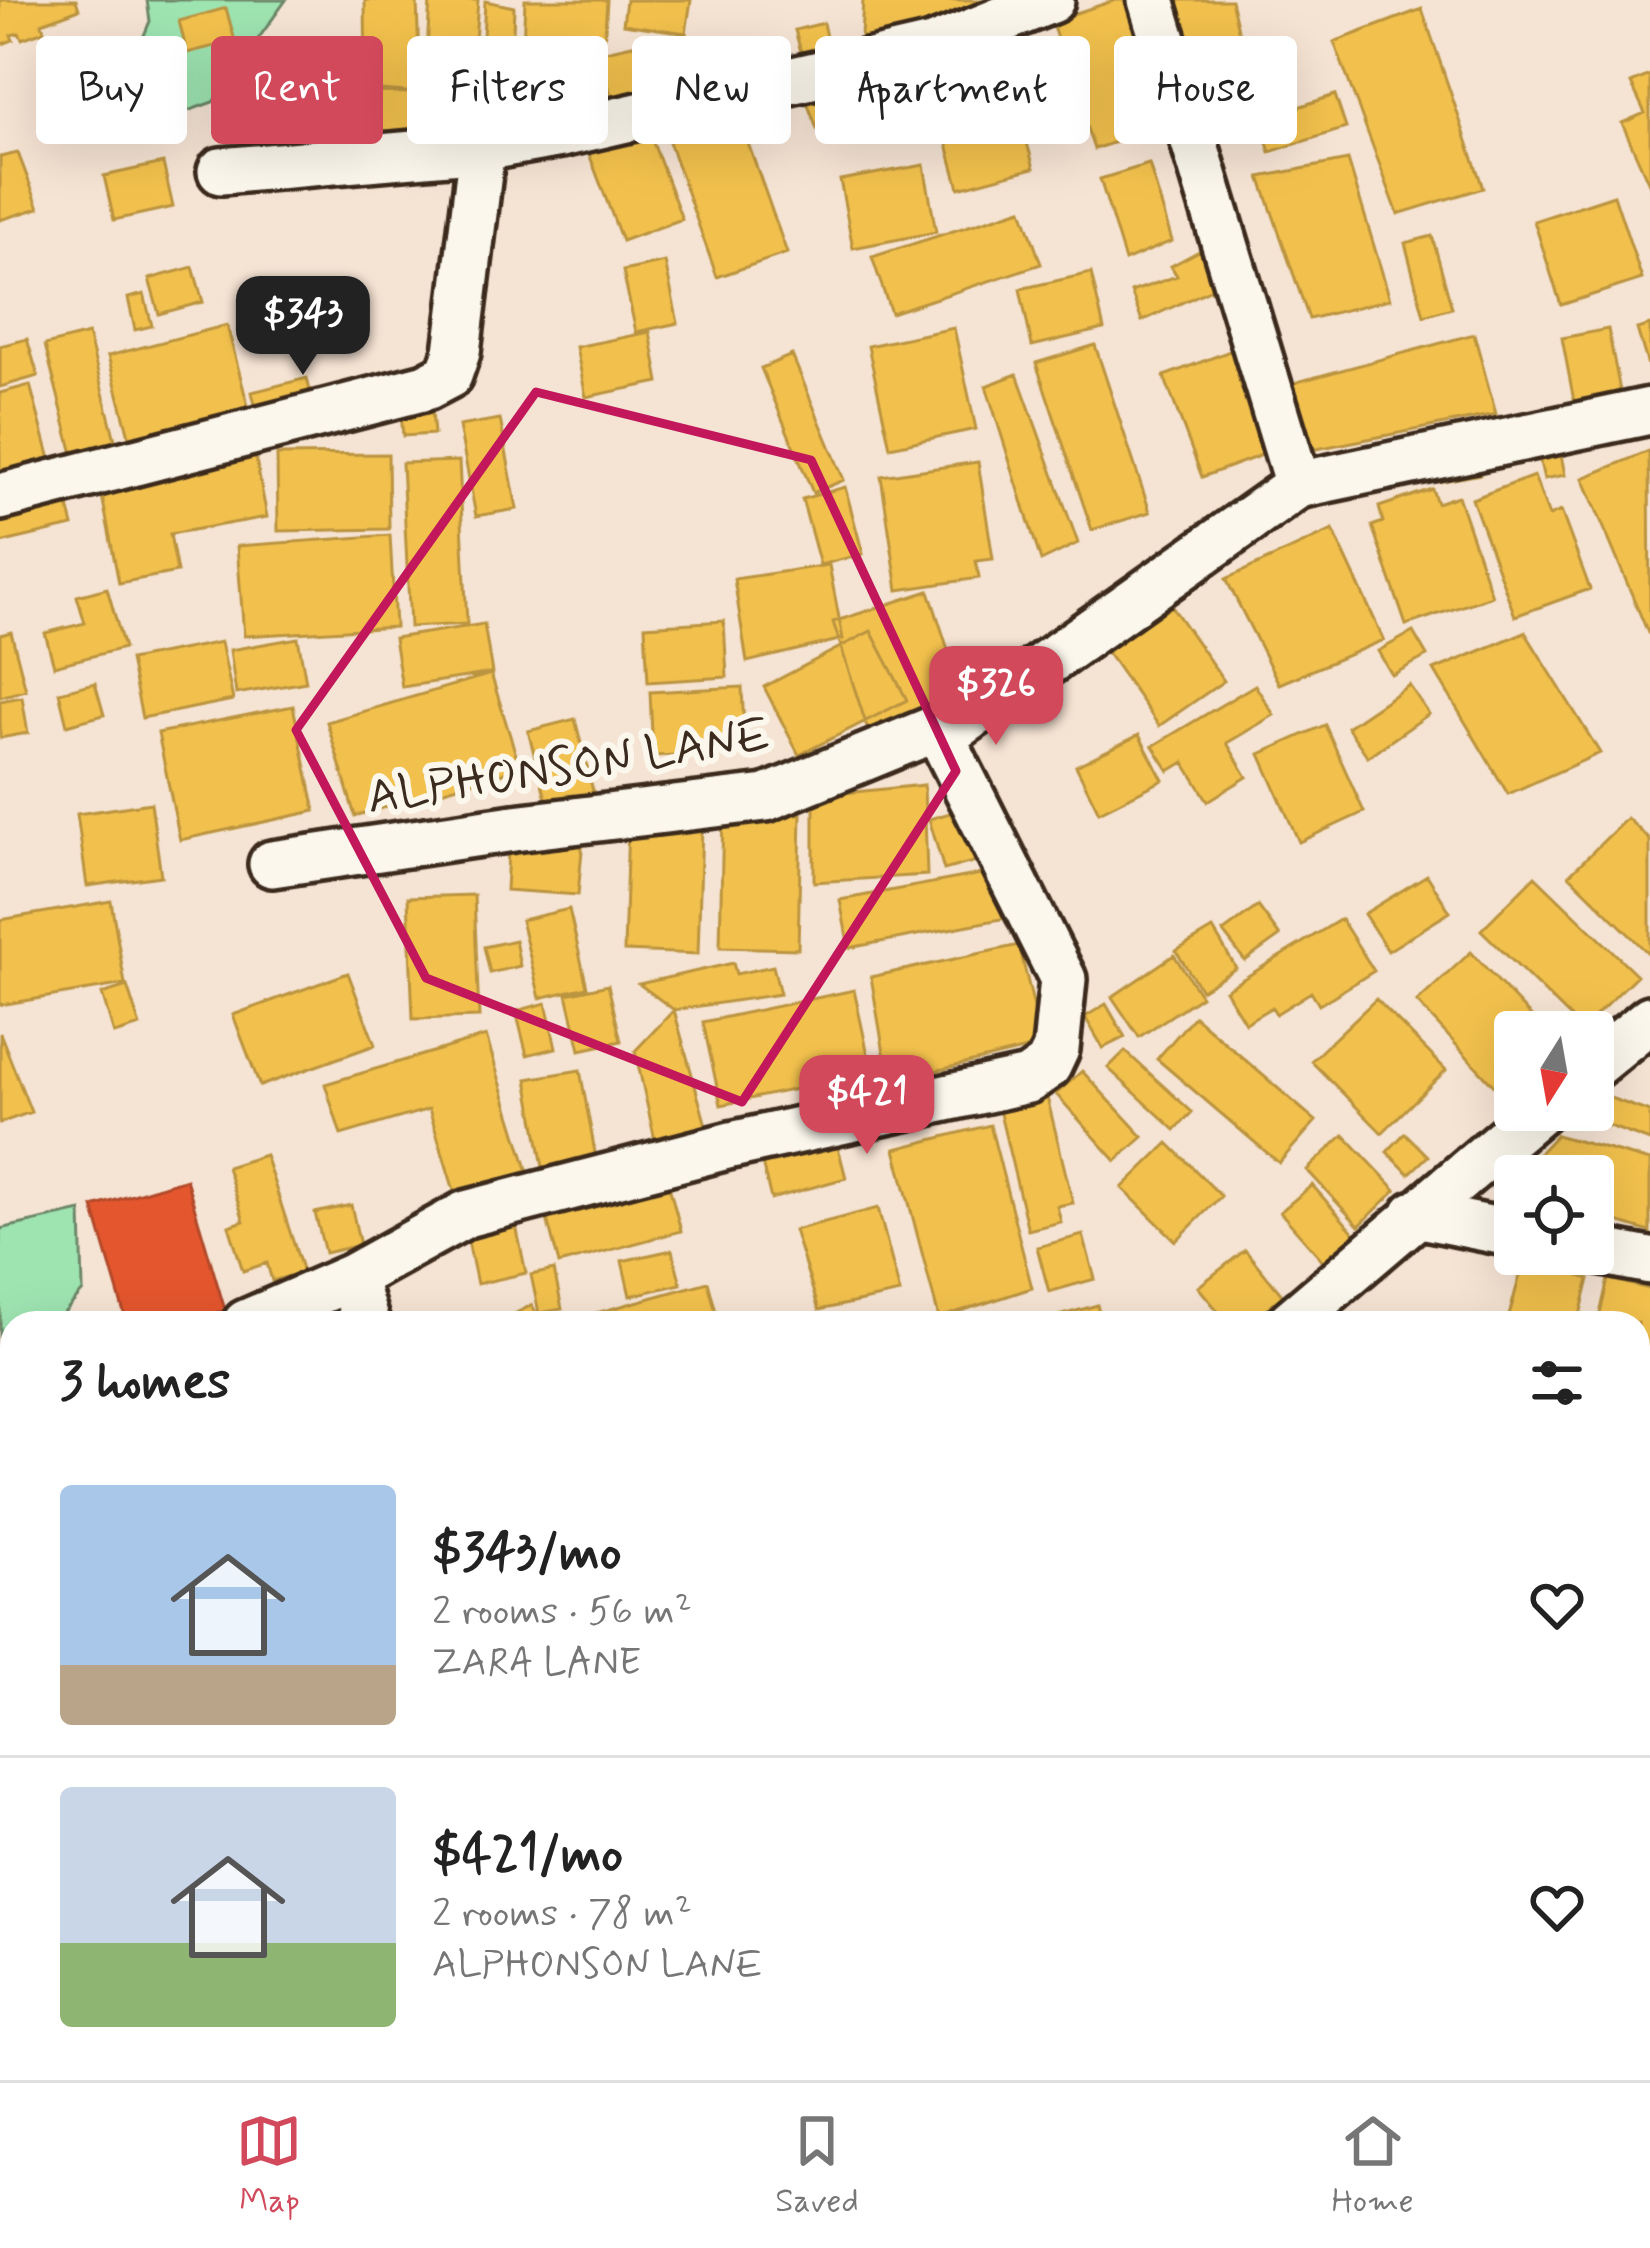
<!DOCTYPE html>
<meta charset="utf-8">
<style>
body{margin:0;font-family:Mynerve,sans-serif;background:#f6f6f6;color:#222;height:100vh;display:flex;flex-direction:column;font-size:45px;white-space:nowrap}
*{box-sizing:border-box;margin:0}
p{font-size:39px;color:#767676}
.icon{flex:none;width:66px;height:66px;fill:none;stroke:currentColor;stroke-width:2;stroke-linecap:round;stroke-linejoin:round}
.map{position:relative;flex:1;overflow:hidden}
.sheet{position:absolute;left:0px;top:1311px;width:1650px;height:771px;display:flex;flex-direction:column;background:#fff;border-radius:36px 36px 0 0;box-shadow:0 12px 48px #0002}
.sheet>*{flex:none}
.top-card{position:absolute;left:36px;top:36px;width:1578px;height:108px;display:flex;gap:24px}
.needle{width:78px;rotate:191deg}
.fabs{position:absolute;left:1494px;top:1011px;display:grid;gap:24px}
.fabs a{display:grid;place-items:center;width:120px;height:120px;border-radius:12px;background:#fff;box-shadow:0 12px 48px #0002;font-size:60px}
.price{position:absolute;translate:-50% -102px;padding:0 27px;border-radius:24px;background:#d1495b;color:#fff;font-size:39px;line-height:78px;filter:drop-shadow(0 3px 6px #0008)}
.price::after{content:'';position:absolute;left:50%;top:72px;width:36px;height:27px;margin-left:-18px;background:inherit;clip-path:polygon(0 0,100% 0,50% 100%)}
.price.current{background:#222;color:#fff}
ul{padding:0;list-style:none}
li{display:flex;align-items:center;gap:36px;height:300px;padding:0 60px}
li+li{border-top:3px solid #e0e0e0}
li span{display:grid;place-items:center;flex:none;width:336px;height:240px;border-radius:12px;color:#555}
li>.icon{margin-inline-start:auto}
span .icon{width:144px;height:144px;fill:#fffc;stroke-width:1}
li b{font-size:51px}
h2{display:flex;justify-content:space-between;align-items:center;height:144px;padding:0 60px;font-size:51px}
.chip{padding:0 42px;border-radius:12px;background:#fff;box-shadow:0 12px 48px #0002;font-size:42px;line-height:108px}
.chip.current{background:#d1495b;color:#fff}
.tabs{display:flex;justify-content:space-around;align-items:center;height:168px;border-top:3px solid #e0e0e0;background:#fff;font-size:33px;color:#767676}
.tabs a{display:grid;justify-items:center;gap:6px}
.tabs .current{color:#d1495b}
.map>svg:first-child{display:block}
.green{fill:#9ee4b1;stroke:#6c8768;stroke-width:3}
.homes{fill:#f2c14e;stroke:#bb9440;stroke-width:3}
.shops{fill:#e4572e;stroke:#b14a29;stroke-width:3}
.building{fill:#e8b59a;stroke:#3b2a1e;stroke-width:3}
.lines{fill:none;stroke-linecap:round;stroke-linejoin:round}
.street-casing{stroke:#3b2a1e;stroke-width:54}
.street{stroke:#fbf7ec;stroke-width:45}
.marked{fill:none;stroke:#c2185b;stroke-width:9;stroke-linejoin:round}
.labels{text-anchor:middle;stroke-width:12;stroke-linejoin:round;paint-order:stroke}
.street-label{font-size:48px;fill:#3b2a1e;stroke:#fbf7ec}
</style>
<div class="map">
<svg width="1650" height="2080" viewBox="0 0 1650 2080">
<rect width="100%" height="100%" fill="#f5e3d3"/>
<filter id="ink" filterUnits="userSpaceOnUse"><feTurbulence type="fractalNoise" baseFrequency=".00833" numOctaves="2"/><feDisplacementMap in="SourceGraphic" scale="24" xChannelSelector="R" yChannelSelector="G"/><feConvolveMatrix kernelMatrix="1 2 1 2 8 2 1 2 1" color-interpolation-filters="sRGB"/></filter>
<g filter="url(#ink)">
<path class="green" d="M 147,0 L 286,0 L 213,102 L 120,135 L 130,69 L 150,21 Z
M 81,1211 L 83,1291 L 55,1323 L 12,1323 L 12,1353 L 0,1354 L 0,1229 Z
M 1638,1479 L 1650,1482 L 1648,1635 L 1638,1631 Z"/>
<path class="homes" d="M 0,0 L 76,0 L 79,9 L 42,23 L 44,31 L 22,39 L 19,33 L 11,35 L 13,40 L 0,45 Z
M 365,0 L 417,0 L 420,93 L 366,89 Z
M 430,0 L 478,0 L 473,69 L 426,66 Z
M 525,0 L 607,0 L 604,45 L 523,46 Z
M 626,0 L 691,0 L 686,33 L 623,24 Z
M 863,0 L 993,0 L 860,54 Z
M 1116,0 L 1139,0 L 1179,121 L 1094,149 L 1051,21 Z
M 1166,0 L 1231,0 L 1250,80 L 1223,88 L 1236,128 L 1209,134 Z
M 485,1 L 514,7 L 510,108 L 479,110 Z
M 226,8 L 235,41 L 187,53 L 179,21 Z
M 1422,9 L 1483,188 L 1398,214 L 1334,42 Z
M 823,23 L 828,46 L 801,52 L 795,30 Z
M 686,33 L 696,79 L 611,96 L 601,52 Z
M 565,65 L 567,93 L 530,97 L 522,67 Z
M 425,66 L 473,69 L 470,134 L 422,131 Z
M 1006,66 L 1034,168 L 959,188 L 931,86 Z
M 1650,75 L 1650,186 L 1622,123 L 1645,113 L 1631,83 Z
M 367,92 L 420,93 L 414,144 L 362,139 Z
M 828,94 L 838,121 L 817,129 L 807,102 Z
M 1335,95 L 1346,128 L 1270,152 L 1261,125 L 1297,114 L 1295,108 Z
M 737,112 L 787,253 L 717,277 L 667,136 Z
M 646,124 L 682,219 L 622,241 L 586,146 Z
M 18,153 L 39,208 L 0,220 L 0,157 Z
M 1348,160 L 1390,299 L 1309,319 L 1260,177 Z
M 163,163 L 173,207 L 114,220 L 104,176 Z
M 1149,164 L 1172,241 L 1125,261 L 1100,179 Z
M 924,165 L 936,232 L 853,248 L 840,180 Z
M 1614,195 L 1642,279 L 1561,305 L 1534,221 Z
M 1022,209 L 1041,264 L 891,313 L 872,257 Z
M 1432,236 L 1452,308 L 1424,316 L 1405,243 Z
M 1201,250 L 1218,286 L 1142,321 L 1131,292 L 1177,276 L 1171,266 Z
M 665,262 L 678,323 L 636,332 L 623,271 Z
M 193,267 L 203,302 L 159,314 L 149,279 Z
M 1091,273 L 1104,329 L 1032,346 L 1020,289 Z
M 144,294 L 152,326 L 135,330 L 128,298 Z
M 227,325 L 249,410 L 130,440 L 108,356 Z
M 1650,325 L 1650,372 L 1637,329 Z
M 954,328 L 976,429 L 890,447 L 868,346 Z
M 1608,329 L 1620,391 L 1574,401 L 1562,338 Z
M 650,332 L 659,382 L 586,397 L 576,347 Z
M 88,334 L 116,444 L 73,454 L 45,345 Z
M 1474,334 L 1496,414 L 1296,453 L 1275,388 Z
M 27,339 L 38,376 L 0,387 L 0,346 Z
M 1095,345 L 1150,512 L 1092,530 L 1036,363 Z
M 1243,346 L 1281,448 L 1202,477 L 1164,376 Z
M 792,355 L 844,480 L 813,493 L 761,368 Z
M 1017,374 L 1078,543 L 1041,561 L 986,386 Z
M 307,378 L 313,404 L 258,417 L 252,392 Z
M 30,385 L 51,463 L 0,476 L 0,393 Z
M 431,399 L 434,434 L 403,436 L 400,402 Z
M 500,419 L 517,509 L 476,516 L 459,426 Z
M 254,449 L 267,517 L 170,534 L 177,572 L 119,583 L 101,491 L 149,482 L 147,468 Z
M 1560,450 L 1565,475 L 1544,479 L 1538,454 Z
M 1649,451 L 1650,632 L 1648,633 L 1583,478 Z
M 1476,452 L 1480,474 L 1437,482 L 1433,461 Z
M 388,454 L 389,529 L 278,531 L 277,455 Z
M 459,461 L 467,624 L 410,627 L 402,463 Z
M 978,462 L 993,559 L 976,561 L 979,578 L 898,590 L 881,476 Z
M 1534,476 L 1549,516 L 1561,511 L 1590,589 L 1515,616 L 1472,499 Z
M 63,485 L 73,526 L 0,543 L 0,499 Z
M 845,487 L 863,554 L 820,565 L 802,499 Z
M 1432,489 L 1437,503 L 1458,496 L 1492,596 L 1406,625 L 1372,526 L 1383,522 L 1379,507 Z
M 1333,530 L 1384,640 L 1279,684 L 1226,579 Z
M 390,535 L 395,627 L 244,636 L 237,546 Z
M 829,565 L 843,639 L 747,662 L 734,579 Z
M 107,588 L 124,648 L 54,666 L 45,633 L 85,623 L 77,596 Z
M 929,591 L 964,699 L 868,730 L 833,622 Z
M 1163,594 L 1224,681 L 1159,726 L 1098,639 Z
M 724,621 L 727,677 L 648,682 L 645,626 Z
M 484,624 L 492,673 L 402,687 L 394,638 Z
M 871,631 L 907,700 L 799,755 L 764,687 Z
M 11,632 L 26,690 L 0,697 L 0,635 Z
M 1413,632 L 1427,656 L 1392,675 L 1378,651 Z
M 1525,632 L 1600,753 L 1508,794 L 1434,670 Z
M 298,638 L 306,682 L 236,694 L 230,650 Z
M 221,642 L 233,700 L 142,718 L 130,660 Z
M 491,674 L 520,768 L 355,816 L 327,722 Z
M 95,683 L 104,715 L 67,725 L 59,692 Z
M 1255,685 L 1274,715 L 1227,743 L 1247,777 L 1208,801 L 1184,762 L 1169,771 L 1153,746 Z
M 1409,685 L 1429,714 L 1368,757 L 1347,727 Z
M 742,687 L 745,752 L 653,756 L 650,692 Z
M 22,697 L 28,733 L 0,738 L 0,701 Z
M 293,706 L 315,811 L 180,840 L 158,733 Z
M 575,719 L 594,795 L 548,806 L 528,731 Z
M 1325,725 L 1364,812 L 1299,842 L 1260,754 Z
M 1139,735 L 1163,780 L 1099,812 L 1076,766 Z
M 924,785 L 927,875 L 814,882 L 814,796 Z
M 151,803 L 161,876 L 87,886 L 77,814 Z
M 964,809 L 980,860 L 944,870 L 929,819 Z
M 723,812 L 801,814 L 798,949 L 720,947 Z
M 1627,818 L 1650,840 L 1650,955 L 1569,875 Z
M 628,824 L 702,826 L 698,954 L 624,951 Z
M 509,834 L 583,839 L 578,895 L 506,890 Z
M 997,871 L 1006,918 L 849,948 L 840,900 Z
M 1427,875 L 1450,912 L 1388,951 L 1364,914 Z
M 1535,876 L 1637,975 L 1582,1029 L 1481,930 Z
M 474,895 L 479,1017 L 413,1019 L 408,897 Z
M 111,901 L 125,984 L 0,1005 L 0,920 Z
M 1258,906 L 1280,936 L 1245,961 L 1223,932 Z
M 569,909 L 587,987 L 540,998 L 521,920 Z
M 1341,919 L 1374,971 L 1319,1005 L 1311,992 L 1276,1014 L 1272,1007 L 1245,1023 L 1225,990 Z
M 1213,929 L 1236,968 L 1201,990 L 1176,951 Z
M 515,940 L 520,966 L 490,973 L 484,947 Z
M 1019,945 L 1043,1045 L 889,1082 L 871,977 Z
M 1471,952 L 1545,1032 L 1515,1032 L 1515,1089 L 1505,1098 L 1417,1002 Z
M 1174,955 L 1201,996 L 1139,1037 L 1112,997 Z
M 733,963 L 736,974 L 773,966 L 780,994 L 674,1010 L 639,984 Z
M 348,973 L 375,1045 L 260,1086 L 233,1015 Z
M 608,985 L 621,1041 L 580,1050 L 567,994 Z
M 127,986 L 140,1026 L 114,1034 L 102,994 Z
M 854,990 L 872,1073 L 721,1105 L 703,1022 Z
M 1376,999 L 1446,1070 L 1382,1133 L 1311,1061 Z
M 546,1003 L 556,1048 L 527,1055 L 516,1011 Z
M 1106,1004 L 1125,1037 L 1103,1048 L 1085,1017 Z
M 674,1010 L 707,1129 L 655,1140 L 635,1051 Z
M 1194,1016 L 1316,1121 L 1279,1163 L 1157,1059 Z
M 0,1033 L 31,1112 L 0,1123 Z
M 486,1036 L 528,1172 L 455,1194 L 429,1109 L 341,1135 L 325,1084 Z
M 1125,1051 L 1192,1112 L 1175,1130 L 1108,1068 Z
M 580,1070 L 596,1158 L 543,1167 L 527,1079 Z
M 1082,1071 L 1143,1137 L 1116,1161 L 1056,1094 Z
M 1045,1089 L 1073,1203 L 1057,1206 L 1061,1222 L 1028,1230 L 997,1101 Z
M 1596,1093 L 1650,1112 L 1650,1141 L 1587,1118 L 1593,1110 Z
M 990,1125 L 1032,1288 L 939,1318 L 895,1149 Z
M 833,1128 L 846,1178 L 771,1199 L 757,1143 Z
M 1405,1133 L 1428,1156 L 1409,1174 L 1387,1152 Z
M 1344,1135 L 1396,1190 L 1359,1226 L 1307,1170 Z
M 1556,1135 L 1650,1161 L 1650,1232 L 1593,1215 L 1593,1176 L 1517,1176 Z
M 1168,1143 L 1221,1196 L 1176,1241 L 1122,1188 Z
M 265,1155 L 303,1272 L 272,1281 L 267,1263 L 243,1271 L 229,1226 L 244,1221 L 227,1167 Z
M 664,1167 L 681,1231 L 559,1264 L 542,1200 Z
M 1515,1178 L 1515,1221 L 1492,1202 Z
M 1312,1185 L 1356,1235 L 1324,1262 L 1280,1212 Z
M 351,1205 L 360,1245 L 325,1253 L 315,1213 Z
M 878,1208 L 900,1293 L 819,1310 L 794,1230 Z
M 514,1216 L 526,1273 L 477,1284 L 465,1227 Z
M 1083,1235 L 1095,1279 L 1049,1292 L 1037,1247 Z
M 672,1250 L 681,1284 L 630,1296 L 622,1261 Z
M 1245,1250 L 1283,1296 L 1250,1323 L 1203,1323 L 1218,1311 L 1198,1287 Z
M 1520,1254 L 1583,1257 L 1579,1276 L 1589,1279 L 1578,1323 L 1507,1323 L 1523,1264 L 1518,1263 Z
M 554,1270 L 562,1309 L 539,1313 L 531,1275 Z
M 1608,1279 L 1650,1289 L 1650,1458 L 1638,1455 L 1638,1323 L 1598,1323 Z
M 708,1282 L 719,1323 L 560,1323 Z
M 333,1304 L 344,1323 L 299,1323 Z
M 532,1305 L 541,1323 L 496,1323 Z
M 1097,1305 L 1102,1323 L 1034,1323 Z
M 10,1421 L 12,1523 L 0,1528 L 0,1425 Z
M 12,1543 L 12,1593 L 0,1598 L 0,1548 Z
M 1650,1905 L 1650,2005 L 1640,2015 L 1638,1917 Z
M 1650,2051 L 1650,2080 L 1638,2067 L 1638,2062 Z
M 564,2070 L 583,2070 L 587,2080 L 534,2080 Z
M 823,2070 L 867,2070 L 873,2079 L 830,2080 Z
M 958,2070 L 1038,2070 L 1045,2080 L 927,2080 L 926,2077 Z
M 1129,2070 L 1196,2070 L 1198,2072 L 1187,2080 L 1115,2080 Z
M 1329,2070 L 1360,2070 L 1370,2080 L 1319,2080 Z
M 1448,2070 L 1492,2070 L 1501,2080 L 1438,2080 Z
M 1620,2070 L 1635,2070 L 1644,2080 L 1608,2080 Z"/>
<path class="shops" d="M 186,1179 L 225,1310 L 179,1323 L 127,1323 L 93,1207 Z"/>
<path class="building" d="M 3,1816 L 12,1834 L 12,1870 L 0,1875 L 0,1817 Z
M 12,1875 L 12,1915 L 0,1890 L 0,1881 Z
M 53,2070 L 181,2070 L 153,2080 L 57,2080 Z"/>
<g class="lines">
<defs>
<path id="street" d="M 1151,0 L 1298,485
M 221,171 L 482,148 L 561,134 L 932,48 L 1051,0
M 0,497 L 426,387 L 449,375 L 457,352 L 482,148
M 272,864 L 514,828 L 766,798 L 937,728 L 959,725 L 1298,485 L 1650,411
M 1593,1066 L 1650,1019
M 1415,1214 L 1515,1234
M 1593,1250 L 1650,1261
M 352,1277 L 366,1323
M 246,1323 L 352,1277 L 466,1214 L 731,1145 L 1028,1080 L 1048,1066 L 1056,1049 L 1063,979 L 937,728
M 1290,1323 L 1540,1110
M 0,1394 L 12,1391
M 1638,1735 L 1650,1754
M 663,2070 L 671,2080"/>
</defs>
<use href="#street" class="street-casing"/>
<use href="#street" class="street"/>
</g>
</g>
<path class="marked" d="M 536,392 L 811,460 L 956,771 L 742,1102 L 426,978 L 296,730 Z"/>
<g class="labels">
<g class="street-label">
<text transform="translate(568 764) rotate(-9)" y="17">ALPHONSON LANE</text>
</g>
</g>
</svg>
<div class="fabs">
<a><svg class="needle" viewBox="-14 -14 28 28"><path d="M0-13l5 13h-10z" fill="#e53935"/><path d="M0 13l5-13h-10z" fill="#767676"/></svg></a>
<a><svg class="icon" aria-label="locate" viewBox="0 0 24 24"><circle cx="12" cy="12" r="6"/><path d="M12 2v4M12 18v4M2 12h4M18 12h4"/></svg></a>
</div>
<b class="price current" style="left:303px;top:378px">$343</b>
<b class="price" style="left:996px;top:748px">$326</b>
<b class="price" style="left:867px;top:1157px">$421</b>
<div class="top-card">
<a class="chip">Buy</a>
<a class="chip current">Rent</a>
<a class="chip">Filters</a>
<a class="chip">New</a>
<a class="chip">Apartment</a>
<a class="chip">House</a>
</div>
<section class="sheet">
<h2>3 homes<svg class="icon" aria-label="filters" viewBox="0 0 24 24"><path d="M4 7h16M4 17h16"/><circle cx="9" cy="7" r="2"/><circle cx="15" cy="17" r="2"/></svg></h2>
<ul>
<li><span style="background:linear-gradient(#a9c7e8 75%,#b9a48a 0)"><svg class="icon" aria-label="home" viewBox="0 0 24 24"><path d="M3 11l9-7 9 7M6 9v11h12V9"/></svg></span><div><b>$343/mo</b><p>2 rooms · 56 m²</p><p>ZARA LANE</p></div><svg class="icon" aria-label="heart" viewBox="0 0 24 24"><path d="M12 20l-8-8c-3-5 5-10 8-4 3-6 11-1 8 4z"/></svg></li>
<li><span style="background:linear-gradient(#c9d6e8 65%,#8fb573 0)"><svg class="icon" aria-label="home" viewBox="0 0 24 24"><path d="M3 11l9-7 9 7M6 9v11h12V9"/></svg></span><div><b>$421/mo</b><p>2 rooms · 78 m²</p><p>ALPHONSON LANE</p></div><svg class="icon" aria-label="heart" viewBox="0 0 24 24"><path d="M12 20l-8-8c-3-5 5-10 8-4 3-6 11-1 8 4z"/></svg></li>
</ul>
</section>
</div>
<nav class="tabs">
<a class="current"><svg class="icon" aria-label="map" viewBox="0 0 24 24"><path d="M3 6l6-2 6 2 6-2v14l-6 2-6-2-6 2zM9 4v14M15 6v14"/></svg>Map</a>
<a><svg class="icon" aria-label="saved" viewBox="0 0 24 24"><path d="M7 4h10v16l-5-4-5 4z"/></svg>Saved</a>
<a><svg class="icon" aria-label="home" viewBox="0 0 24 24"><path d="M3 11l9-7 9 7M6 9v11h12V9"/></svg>Home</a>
</nav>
